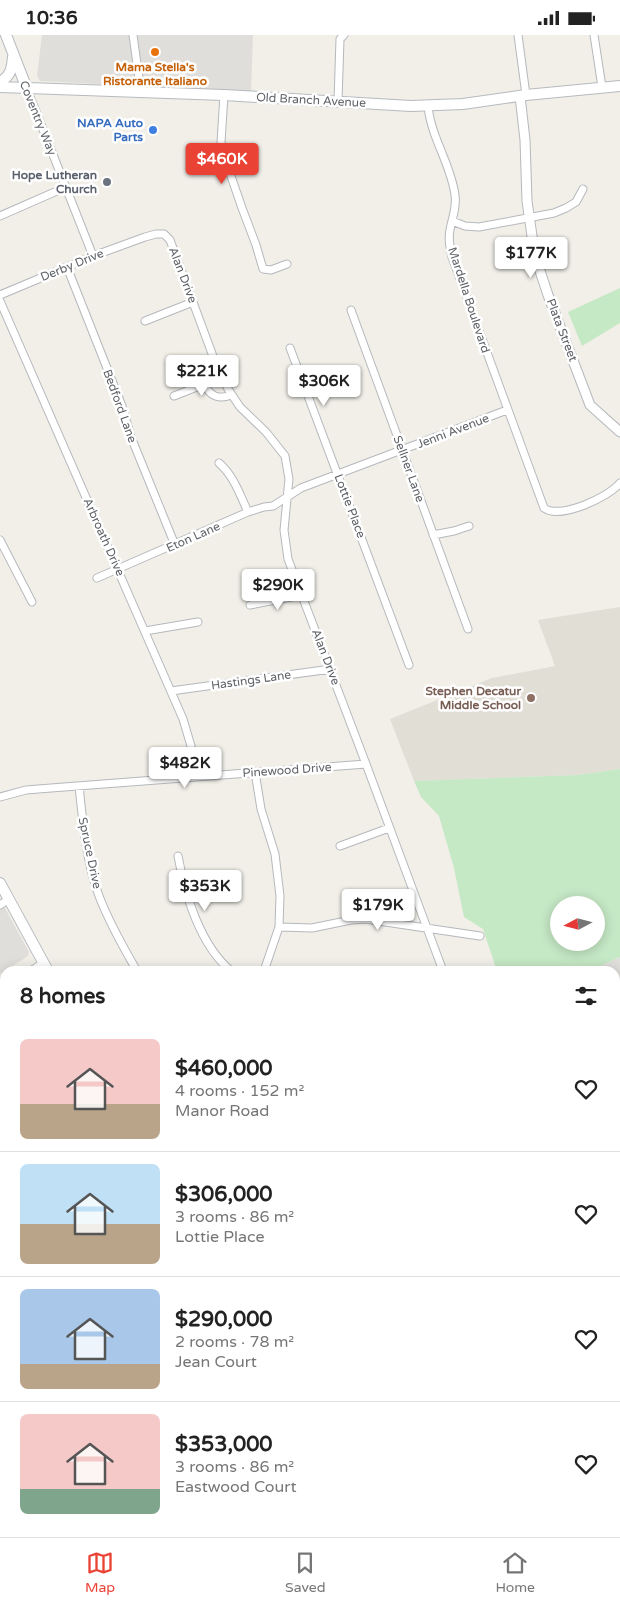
<!DOCTYPE html>
<meta charset="utf-8">
<style>
body{margin:0;font-family:"Varela Round",sans-serif;background:#f2f2f2;color:#222;height:100vh;display:flex;flex-direction:column;font-size:19px;white-space:nowrap}
*{box-sizing:border-box;margin:0}
p{font-size:16px;color:#767676}
.icon{flex:none;width:28px;height:28px;fill:none;stroke:currentColor;stroke-width:2;stroke-linecap:round;stroke-linejoin:round}
.map{position:relative;flex:1;overflow:hidden}
.drawer{position:absolute;left:0px;top:931px;width:620px;height:571px;display:flex;flex-direction:column;background:#fff;border-radius:15px 15px 0 0;box-shadow:0 2px 12px #0003}
.drawer>*{flex:none}
.needle{width:32px;rotate:263deg}
.controls{position:absolute;left:550px;top:861px;display:grid;gap:10px}
.controls a{display:grid;place-items:center;width:55px;height:55px;border-radius:50%;background:#fff;box-shadow:0 2px 12px #0003;font-size:25px}
.price{position:absolute;translate:-50% -42px;padding:0 11px;border-radius:5px;background:#fff;color:#222;font-size:16px;line-height:32px;filter:drop-shadow(0 1px 2px #0008)}
.price::after{content:'';position:absolute;left:50%;top:30px;width:15px;height:11px;margin-left:-8px;background:inherit;clip-path:polygon(0 0,100% 0,50% 100%)}
.price.on{background:#ea4335;color:#fff}
ul{padding:0;list-style:none}
li{display:flex;align-items:center;gap:15px;height:125px;padding:0 20px}
li+li{border-top:1px solid #e0e0e0}
li span{display:grid;place-items:center;flex:none;width:140px;height:100px;border-radius:8px;color:#555}
li>.icon{margin-inline-start:auto}
span .icon{width:60px;height:60px;fill:#fffc;stroke-width:1}
li b{font-size:21px}
h2{display:flex;justify-content:space-between;align-items:center;height:60px;padding:0 20px;font-size:21px}
.status{display:flex;justify-content:space-between;align-items:center;height:35px;padding:0 25px;background:#fff;direction:ltr}
.status svg{height:14px;fill:currentColor}
.dock{display:flex;justify-content:space-around;align-items:center;height:70px;border-top:1px solid #e0e0e0;background:#fff;font-size:14px;color:#767676}
.dock a{display:grid;justify-items:center;gap:2px}
.dock .on{color:#ea4335}
.map>svg:first-child{display:block}
.industrial{fill:#e0deda}
.education{fill:#e1ded6}
.green{fill:#c5e8c5;fill-rule:evenodd}
.lines{fill:none;stroke-linecap:round;stroke-linejoin:round}
.minor-casing{stroke:#b5b8bc;stroke-width:9}
.tertiary-casing{stroke:#b5b8bc;stroke-width:11}
.secondary-casing{stroke:#b6babf;stroke-width:12}
.minor{stroke:#fff;stroke-width:7}
.tertiary{stroke:#fff;stroke-width:9}
.secondary{stroke:#fff;stroke-width:10}
.food-dot{fill:#e8710a;stroke:#fff;stroke-width:2}
.shop-dot{fill:#3f7fe0;stroke:#fff;stroke-width:2}
.worship-dot{fill:#6b7280;stroke:#fff;stroke-width:2}
.education-dot{fill:#8d6e63;stroke:#fff;stroke-width:2}
.labels{text-anchor:middle;stroke-width:5;stroke-linejoin:round;paint-order:stroke}
.food-label{font-size:12px;font-weight:bold;fill:#c56008;stroke:#fff}
.street-label{font-size:12px;fill:#5f6368;stroke:#fff}
.shop-label{font-size:12px;font-weight:bold;fill:#366cbe;stroke:#fff;text-anchor:end}
.worship-label{font-size:12px;font-weight:bold;fill:#5b616d;stroke:#fff;text-anchor:end}
.education-label{font-size:12px;font-weight:bold;fill:#785e54;stroke:#fff;text-anchor:end}
</style>
<div class="status"><b>10:36</b><svg viewBox="0 0 49 12"><path d="M0 12V9h3v3zM5 12V6h3v6zM10 12V3h3v9zM15 12V0h3v12zM26 1h20v11H26zM47 4h2v5h-2z"/></svg></div>
<div class="map">
<svg width="620" height="1502" viewBox="0 0 620 1502">
<rect width="100%" height="100%" fill="#f1efe8"/>
<path class="industrial" d="M 42,0 L 253,0 L 251,57 L 40,46 L 37,41 Z
M 0,864 L 29,917 L 28,921 L 0,939 Z
M 620,922 L 620,1382 L 615,1384 L 615,936 L 589,936 Z"/>
<path class="education" d="M 620,572 L 620,734 L 578,740 L 414,746 L 390,684 L 492,643 L 555,631 L 538,585 Z
M 5,1135 L 5,1254 L 0,1257 L 0,1137 Z"/>
<path class="green" d="M 620,253 L 620,288 L 582,311 L 568,277 Z
M 620,734 L 620,922 L 589,936 L 497,936 L 483,894 L 464,882 L 454,833 L 439,781 L 421,762 L 414,746 L 578,740 ZM 559,870 L 596,870 L 596,908 L 559,908 Z
M 620,1382 L 620,1464 L 615,1465 L 615,1384 Z"/>
<g class="lines">
<defs>
<path id="minor" d="M 133,0 L 141,58
M 518,0 L 526,60
M 594,0 L 602,52
M 27,54 L 93,221
M 224,60 L 221,107 L 223,118 L 242,173 L 256,210 L 263,234 L 271,235 L 287,229
M 338,66 L 340,4 L 344,0
M 428,71 C 431,103 451,129 455,160 C 457,173 452,183 450,195 C 448,204 450,213 452,222 L 544,473 C 560,485 609,462 620,448
M 0,181 L 66,152
M 452,186 L 465,191 L 479,192 L 554,178 L 566,173 L 576,167 L 583,154
M 67,232 L 122,371 L 131,402 L 175,510
M 0,260 L 93,221 L 145,202 L 156,199 L 164,199 L 170,205 L 214,324 L 228,354 L 240,372 L 266,397 L 285,421 L 289,444 L 284,495 L 288,524 L 366,729 L 443,936
M 0,266 L 183,684 L 191,711 L 193,742
M 351,275 L 468,594
M 145,286 L 193,267
M 290,313 L 409,630
M 204,349 C 210,361 218,365 231,360
M 174,361 L 222,342
M 219,428 C 234,441 240,460 248,477
M 433,500 L 454,496 L 469,491
M 0,505 L 32,567
M 97,543 L 248,477 L 264,472 L 273,471 L 301,453 L 507,375
M 250,570 L 302,560
M 145,596 L 198,587
M 171,656 L 331,634
M 255,737 L 261,774 L 275,819 L 280,861 L 279,892 L 264,936
M 79,751 C 83,788 86,826 99,861 C 109,887 123,912 137,936
M 0,762 L 26,755 L 51,753 L 366,729
M 340,811 L 389,793
M 178,821 C 185,859 200,910 231,936
M 0,870 L 9,864
M 279,892 L 312,893 L 351,885 L 365,884 L 480,901
M 31,936 L 43,928
M 0,955 L 5,951
M 0,1070 L 5,1081
M 0,1108 L 5,1106
M 0,1345 L 5,1344
M 0,1443 L 5,1437
M 70,1498 L 70,1502
M 280,1498 L 282,1502"/>
<path id="tertiary" d="M 520,61 L 525,105 L 527,166 L 532,201 L 539,233 L 548,260 L 590,370 L 620,397"/>
<path id="secondary" d="M 6,0 L 27,54
M 0,47 C 11,41 12,33 13,22
M 0,52 L 224,60 L 411,71 L 463,69 L 526,60 L 620,51
M 0,848 L 48,936
M 358,1498 L 361,1502"/>
</defs>
<use href="#minor" class="minor-casing"/>
<use href="#tertiary" class="tertiary-casing"/>
<use href="#secondary" class="secondary-casing"/>
<use href="#minor" class="minor"/>
<use href="#tertiary" class="tertiary"/>
<use href="#secondary" class="secondary"/>
</g>
<circle class="food-dot" cx="155" cy="17" r="5"/>
<circle class="shop-dot" cx="153" cy="95" r="5"/>
<circle class="worship-dot" cx="107" cy="147" r="5"/>
<circle class="education-dot" cx="531" cy="663" r="5"/>
<g class="labels">
<g class="food-label">
<text x="155" y="36">Mama Stella's<tspan x="155" dy="14">Ristorante Italiano</tspan></text>
</g>
<g class="street-label">
<text transform="translate(311 65) rotate(3)" y="4">Old Branch Avenue</text>
<text transform="translate(38 83) rotate(68)" y="4">Coventry Way</text>
<text transform="translate(72 230) rotate(-22)" y="4">Derby Drive</text>
<text transform="translate(183 240) rotate(69)" y="4">Alan Drive</text>
<text transform="translate(469 265) rotate(72)" y="4">Mardella Boulevard</text>
<text transform="translate(562 295) rotate(69)" y="4">Plata Street</text>
<text transform="translate(120 371) rotate(70)" y="4">Bedford Lane</text>
<text transform="translate(453 396) rotate(-21)" y="4">Jenni Avenue</text>
<text transform="translate(409 434) rotate(70)" y="4">Sellner Lane</text>
<text transform="translate(350 471) rotate(69)" y="4">Lottie Place</text>
<text transform="translate(104 502) rotate(66)" y="4">Arbroath Drive</text>
<text transform="translate(193 502) rotate(-24)" y="4">Eton Lane</text>
<text transform="translate(326 622) rotate(69)" y="4">Alan Drive</text>
<text transform="translate(251 645) rotate(-8)" y="4">Hastings Lane</text>
<text transform="translate(287 735) rotate(-4)" y="4">Pinewood Drive</text>
<text transform="translate(90 818) rotate(78)" y="4">Spruce Drive</text>
</g>
<g class="shop-label">
<text x="143" y="92">NAPA Auto<tspan x="143" dy="14">Parts</tspan></text>
</g>
<g class="worship-label">
<text x="97" y="144">Hope Lutheran<tspan x="97" dy="14">Church</tspan></text>
</g>
<g class="education-label">
<text x="521" y="660">Stephen Decatur<tspan x="521" dy="14">Middle School</tspan></text>
</g>
</g>
</svg>
<div class="controls">
<a><svg class="needle" viewBox="-14 -14 28 28"><path d="M0-13l5 13h-10z" fill="#e53935"/><path d="M0 13l5-13h-10z" fill="#767676"/></svg></a>
</div>
<b class="price on" style="left:222px;top:150px">$460K</b>
<b class="price" style="left:531px;top:244px">$177K</b>
<b class="price" style="left:202px;top:362px">$221K</b>
<b class="price" style="left:324px;top:372px">$306K</b>
<b class="price" style="left:278px;top:576px">$290K</b>
<b class="price" style="left:185px;top:754px">$482K</b>
<b class="price" style="left:205px;top:877px">$353K</b>
<b class="price" style="left:378px;top:896px">$179K</b>
<section class="drawer">
<h2>8 homes<svg class="icon" aria-label="filters" viewBox="0 0 24 24"><path d="M4 7h16M4 17h16"/><circle cx="9" cy="7" r="2"/><circle cx="15" cy="17" r="2"/></svg></h2>
<ul>
<li><span style="background:linear-gradient(#f6c9c9 65%,#b9a48a 0)"><svg class="icon" aria-label="home" viewBox="0 0 24 24"><path d="M3 11l9-7 9 7M6 9v11h12V9"/></svg></span><div><b>$460,000</b><p>4 rooms · 152 m²</p><p>Manor Road</p></div><svg class="icon" aria-label="heart" viewBox="0 0 24 24"><path d="M12 20l-8-8c-3-5 5-10 8-4 3-6 11-1 8 4z"/></svg></li>
<li><span style="background:linear-gradient(#bfe0f5 60%,#b9a48a 0)"><svg class="icon" aria-label="home" viewBox="0 0 24 24"><path d="M3 11l9-7 9 7M6 9v11h12V9"/></svg></span><div><b>$306,000</b><p>3 rooms · 86 m²</p><p>Lottie Place</p></div><svg class="icon" aria-label="heart" viewBox="0 0 24 24"><path d="M12 20l-8-8c-3-5 5-10 8-4 3-6 11-1 8 4z"/></svg></li>
<li><span style="background:linear-gradient(#a9c7e8 75%,#b9a48a 0)"><svg class="icon" aria-label="home" viewBox="0 0 24 24"><path d="M3 11l9-7 9 7M6 9v11h12V9"/></svg></span><div><b>$290,000</b><p>2 rooms · 78 m²</p><p>Jean Court</p></div><svg class="icon" aria-label="heart" viewBox="0 0 24 24"><path d="M12 20l-8-8c-3-5 5-10 8-4 3-6 11-1 8 4z"/></svg></li>
<li><span style="background:linear-gradient(#f6c9c9 75%,#7fa58c 0)"><svg class="icon" aria-label="home" viewBox="0 0 24 24"><path d="M3 11l9-7 9 7M6 9v11h12V9"/></svg></span><div><b>$353,000</b><p>3 rooms · 86 m²</p><p>Eastwood Court</p></div><svg class="icon" aria-label="heart" viewBox="0 0 24 24"><path d="M12 20l-8-8c-3-5 5-10 8-4 3-6 11-1 8 4z"/></svg></li>
</ul>
</section>
</div>
<nav class="dock">
<a class="on"><svg class="icon" aria-label="map" viewBox="0 0 24 24"><path d="M3 6l6-2 6 2 6-2v14l-6 2-6-2-6 2zM9 4v14M15 6v14"/></svg>Map</a>
<a><svg class="icon" aria-label="saved" viewBox="0 0 24 24"><path d="M7 4h10v16l-5-4-5 4z"/></svg>Saved</a>
<a><svg class="icon" aria-label="home" viewBox="0 0 24 24"><path d="M3 11l9-7 9 7M6 9v11h12V9"/></svg>Home</a>
</nav>
